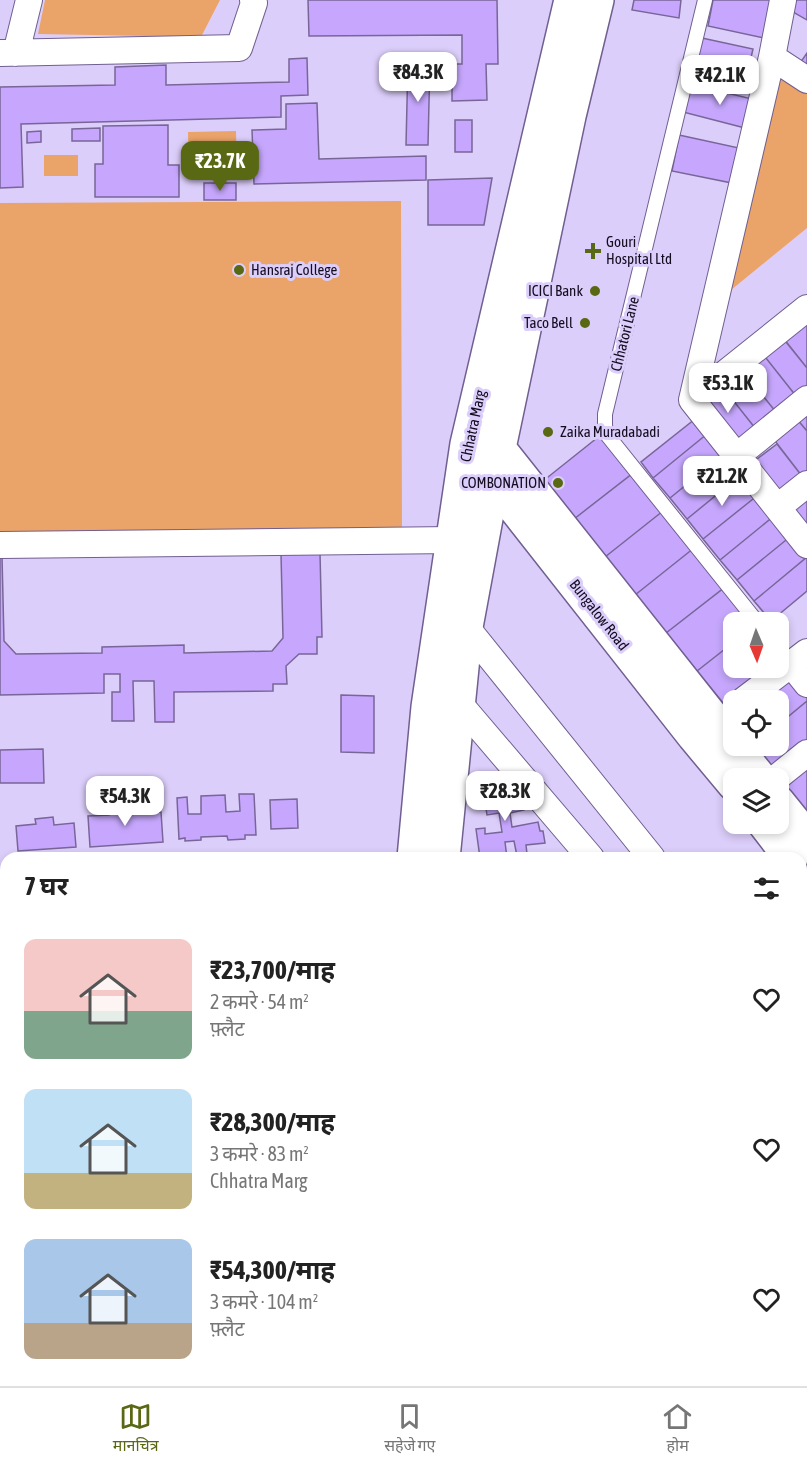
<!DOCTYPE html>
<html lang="hi">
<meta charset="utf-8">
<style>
body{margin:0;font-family:"Asap Condensed","Noto Sans Devanagari",sans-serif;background:#f6f6f6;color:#222;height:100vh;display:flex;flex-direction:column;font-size:22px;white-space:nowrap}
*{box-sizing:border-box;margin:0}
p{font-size:20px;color:#767676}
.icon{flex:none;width:33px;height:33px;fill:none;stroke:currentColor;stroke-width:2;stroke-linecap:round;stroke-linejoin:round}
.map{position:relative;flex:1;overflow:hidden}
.sheet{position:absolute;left:0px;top:852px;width:807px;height:534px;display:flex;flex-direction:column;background:#fff;border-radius:18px 18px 0 0;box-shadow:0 3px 9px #0003}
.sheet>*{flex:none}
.needle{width:39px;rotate:178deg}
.fabs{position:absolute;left:723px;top:612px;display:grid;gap:12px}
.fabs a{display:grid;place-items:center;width:66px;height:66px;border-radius:12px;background:#fff;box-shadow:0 3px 9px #0003;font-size:30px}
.price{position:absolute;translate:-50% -51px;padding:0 14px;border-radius:12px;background:#fff;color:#222;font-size:20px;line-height:39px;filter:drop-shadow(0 2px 3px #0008)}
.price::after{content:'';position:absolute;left:50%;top:36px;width:18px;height:14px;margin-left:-9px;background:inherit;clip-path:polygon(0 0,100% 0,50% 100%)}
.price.current{background:#596812;color:#fff}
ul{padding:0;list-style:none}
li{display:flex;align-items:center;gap:18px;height:150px;padding:0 24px}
li span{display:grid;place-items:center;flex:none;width:168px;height:120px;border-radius:12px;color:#555}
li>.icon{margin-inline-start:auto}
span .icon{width:72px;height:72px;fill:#fffc;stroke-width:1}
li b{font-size:26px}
h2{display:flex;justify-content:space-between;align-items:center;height:72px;padding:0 24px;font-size:26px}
.dock{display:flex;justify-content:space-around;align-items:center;height:84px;border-top:2px solid #e0e0e0;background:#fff;font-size:16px;color:#767676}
.dock a{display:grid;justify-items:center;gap:3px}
.dock .current{color:#596812}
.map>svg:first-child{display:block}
.green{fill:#eaa469}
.building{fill:#c6a7fd;stroke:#786698;stroke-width:1.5}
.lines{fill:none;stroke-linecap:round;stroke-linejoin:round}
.lane-casing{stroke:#705f90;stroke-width:16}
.street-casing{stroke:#705f90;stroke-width:28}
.secondary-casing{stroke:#705f90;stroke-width:36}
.lane{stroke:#fff;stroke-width:14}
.street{stroke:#fff;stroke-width:26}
.secondary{stroke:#fff;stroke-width:33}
.poi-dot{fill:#596812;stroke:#dccefa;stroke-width:2}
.labels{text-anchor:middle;stroke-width:6;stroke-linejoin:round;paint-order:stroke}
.poi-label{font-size:15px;fill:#140d20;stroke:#dccefa;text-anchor:start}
.street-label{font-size:15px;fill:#140d20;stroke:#dccefa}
</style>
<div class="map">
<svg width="807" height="1386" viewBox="0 0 807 1386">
<rect width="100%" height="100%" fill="#dccefa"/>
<path class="green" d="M 45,0 L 220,0 L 201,37 L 38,34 Z
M 775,74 L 807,94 L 807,228 L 720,299 Z
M 236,131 L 237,177 L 189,177 L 188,132 Z
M 44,155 L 78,155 L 78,176 L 44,176 Z
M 401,201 L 402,531 L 0,534 L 0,203 Z
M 236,1380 L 296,1380 L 296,1386 L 172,1386 Z"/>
<path class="building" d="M 308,0 L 497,0 L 498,64 L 486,64 L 487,100 L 452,101 L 452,64 L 462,64 L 462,35 L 309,36 Z
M 634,0 L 681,0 L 679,18 L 632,10 Z
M 713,0 L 772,0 L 764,38 L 708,26 Z
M 791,0 L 807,0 L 807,20 L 786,8 Z
M 702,38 L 753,49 L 745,83 L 695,71 Z
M 807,53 L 807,68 L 800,63 Z
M 307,58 L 308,95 L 281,96 L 281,117 L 21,124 L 23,187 L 0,188 L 0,87 L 115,85 L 115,67 L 166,65 L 166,85 L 289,82 L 289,59 Z
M 408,61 L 430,61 L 428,145 L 406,145 Z
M 690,84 L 756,100 L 749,129 L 683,112 Z
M 317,103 L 319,159 L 426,156 L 426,180 L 254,184 L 252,130 L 286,129 L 286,104 Z
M 455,120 L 472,120 L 472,152 L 455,152 Z
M 168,125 L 168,165 L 179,165 L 179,197 L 95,197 L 95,164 L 103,164 L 103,126 Z
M 100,128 L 100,141 L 72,141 L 72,129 Z
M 41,131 L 41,142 L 27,143 L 27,132 Z
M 679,135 L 739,148 L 732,183 L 672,171 Z
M 492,178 L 484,225 L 428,225 L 428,180 Z
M 204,183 L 236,183 L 236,200 L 204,200 Z
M 807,320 L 807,368 L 784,339 Z
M 782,337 L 807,368 L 807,387 L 796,396 L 762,353 Z
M 762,353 L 796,396 L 776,412 L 741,369 Z
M 741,369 L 776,412 L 755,428 L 721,385 Z
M 721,385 L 755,428 L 735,444 L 700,401 Z
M 807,409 L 807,431 L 796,418 Z
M 796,418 L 807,431 L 807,478 L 805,480 L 772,437 Z
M 695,419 L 707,434 L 653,478 L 641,462 Z
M 602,434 L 633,473 L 574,519 L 543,481 Z
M 707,434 L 724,454 L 670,498 L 653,478 Z
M 777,444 L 805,480 L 782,498 L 753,462 Z
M 724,454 L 741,475 L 687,519 L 670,498 Z
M 633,473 L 663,511 L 605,557 L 574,519 Z
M 741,475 L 758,495 L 703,539 L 687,519 Z
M 807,494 L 807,529 L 790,508 Z
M 758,495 L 774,516 L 720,560 L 703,539 Z
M 663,511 L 694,548 L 635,595 L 605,557 Z
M 774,516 L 791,536 L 737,580 L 720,560 Z
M 791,536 L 807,557 L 754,601 L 737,580 Z
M 694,548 L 725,587 L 666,633 L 635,595 Z
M 320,553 L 322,637 L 317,637 L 317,654 L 299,654 L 286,666 L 287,684 L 273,684 L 273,691 L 174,692 L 174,722 L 155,722 L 154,681 L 133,681 L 134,721 L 112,721 L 112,692 L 120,692 L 120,674 L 104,674 L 104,693 L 0,695 L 0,556 L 2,556 L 4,641 L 16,654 L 102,653 L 102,647 L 184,645 L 184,653 L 272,651 L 283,638 L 281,554 Z
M 807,557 L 807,591 L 771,621 L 754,601 Z
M 725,587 L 754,622 L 734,622 L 734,642 L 697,671 L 666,633 Z
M 734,642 L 734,668 L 778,668 L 786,663 L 728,709 L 697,671 Z
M 790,676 L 807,696 L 807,701 L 778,725 L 778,700 L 760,700 Z
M 341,695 L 374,696 L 374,753 L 341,752 Z
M 807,701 L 807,741 L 770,772 L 754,746 L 778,746 L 778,725 Z
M 43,749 L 44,783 L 0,783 L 0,750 Z
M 807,767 L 807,820 L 781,786 Z
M 509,776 L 512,793 L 521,792 L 524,810 L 510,813 L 512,827 L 538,822 L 540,831 L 543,831 L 545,843 L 526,845 L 527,854 L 517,856 L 514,841 L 505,842 L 507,858 L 480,858 L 476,829 L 485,828 L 485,834 L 502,832 L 499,813 L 487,815 L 485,802 L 477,803 L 476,795 L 483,794 L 482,788 L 494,786 L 493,779 Z
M 239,794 L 254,794 L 256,835 L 245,835 L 245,839 L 228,840 L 227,836 L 201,837 L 201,840 L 185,841 L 185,838 L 179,839 L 177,798 L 187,797 L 188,814 L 201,814 L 201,796 L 225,795 L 226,812 L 240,811 Z
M 297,799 L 298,828 L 271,829 L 270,800 Z
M 134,803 L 135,814 L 161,812 L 163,842 L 90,847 L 88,816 L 109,815 L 108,805 Z
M 53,817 L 54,825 L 74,823 L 76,847 L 18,851 L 16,826 L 36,824 L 35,819 Z
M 0,909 L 5,909 L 6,924 L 6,954 L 0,954 Z
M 0,991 L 6,991 L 6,1036 L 0,1037 Z
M 0,1136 L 3,1136 L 6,1182 L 0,1182 Z
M 805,1199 L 807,1202 L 807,1280 L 801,1284 L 801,1202 Z
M 0,1207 L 6,1207 L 6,1250 L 0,1250 Z
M 6,1279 L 6,1330 L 0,1330 L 0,1280 Z
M 801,1354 L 807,1363 L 807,1386 L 720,1386 L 730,1380 L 801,1380 Z
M 307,1380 L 353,1380 L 353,1386 L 307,1386 Z"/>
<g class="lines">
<defs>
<path id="lane" d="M 705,0 L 605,414 L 605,426 L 608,436 L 757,622
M 778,650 L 791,664"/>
<path id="street" d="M 783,0 L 772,57 L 692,400 L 807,545
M 0,53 L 239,48 L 254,3 L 253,0
M 16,53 L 29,0
M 772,57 L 807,80
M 692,400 L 807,308
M 737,456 L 807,399
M 778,507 L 807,484
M 0,545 L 453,540
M 466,627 L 652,858
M 791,664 L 807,684
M 744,700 L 807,652
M 458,702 L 591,858
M 776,778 L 807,753
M 801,1044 L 807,1051
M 801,1128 L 807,1136
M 801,1312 L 807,1307
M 617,1380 L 617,1386
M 697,1386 L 704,1380"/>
<path id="secondary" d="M 489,436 L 734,745
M 485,470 L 694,736 L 734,784
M 734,746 L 760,778
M 778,802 L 807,838
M 765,824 L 791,858
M 414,858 L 428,707 L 467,444 L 571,0
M 443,858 L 466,627 L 499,448 L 569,116 L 597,0
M 436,1380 L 436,1386
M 465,1380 L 465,1386"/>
</defs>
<use href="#lane" class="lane-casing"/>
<use href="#street" class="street-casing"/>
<use href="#secondary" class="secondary-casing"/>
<use href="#lane" class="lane"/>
<use href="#street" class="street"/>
<use href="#secondary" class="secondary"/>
</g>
<g class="poi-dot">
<path d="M590 242h6v6h6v6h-6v6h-6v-6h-6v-6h6z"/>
<circle cx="239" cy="270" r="6"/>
<circle cx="595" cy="291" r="6"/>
<circle cx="585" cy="323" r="6"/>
<circle cx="548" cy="432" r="6"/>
<circle cx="558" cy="483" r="6"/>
</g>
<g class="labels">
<g class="poi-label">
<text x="606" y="247">Gouri<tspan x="606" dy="17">Hospital Ltd</tspan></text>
<text x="251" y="275">Hansraj College</text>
<text x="583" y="296" text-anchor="end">ICICI Bank</text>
<text x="573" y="328" text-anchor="end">Taco Bell</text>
<text x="560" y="437">Zaika Muradabadi</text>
<text x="546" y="488" text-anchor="end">COMBONATION</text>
</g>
<g class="street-label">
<text transform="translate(625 334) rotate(-76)" y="5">Chhatori Lane</text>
<text transform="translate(473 426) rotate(-78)" y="5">Chhatra Marg</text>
<text transform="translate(599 615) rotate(52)" y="5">Bungalow Road</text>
</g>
</g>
</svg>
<div class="fabs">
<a><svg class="needle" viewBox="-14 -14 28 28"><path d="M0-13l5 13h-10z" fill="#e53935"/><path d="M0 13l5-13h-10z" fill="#767676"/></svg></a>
<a><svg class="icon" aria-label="locate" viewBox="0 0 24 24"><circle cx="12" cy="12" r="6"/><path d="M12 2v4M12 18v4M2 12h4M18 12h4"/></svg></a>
<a><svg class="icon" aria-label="layers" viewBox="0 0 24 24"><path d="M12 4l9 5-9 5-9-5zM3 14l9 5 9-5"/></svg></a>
</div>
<b class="price" style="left:418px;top:103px">₹84.3K</b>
<b class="price" style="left:720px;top:106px">₹42.1K</b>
<b class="price current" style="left:220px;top:192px">₹23.7K</b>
<b class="price" style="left:728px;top:414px">₹53.1K</b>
<b class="price" style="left:722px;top:507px">₹21.2K</b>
<b class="price" style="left:505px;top:822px">₹28.3K</b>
<b class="price" style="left:125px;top:827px">₹54.3K</b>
<section class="sheet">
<h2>7 घर<svg class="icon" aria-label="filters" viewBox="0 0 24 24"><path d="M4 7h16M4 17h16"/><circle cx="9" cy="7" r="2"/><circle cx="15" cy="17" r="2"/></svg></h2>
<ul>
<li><span style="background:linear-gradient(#f6c9c9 60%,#7fa58c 0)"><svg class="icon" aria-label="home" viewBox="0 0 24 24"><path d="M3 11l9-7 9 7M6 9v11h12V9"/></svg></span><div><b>₹23,700/माह</b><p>2 कमरे · 54 m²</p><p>फ़्लैट</p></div><svg class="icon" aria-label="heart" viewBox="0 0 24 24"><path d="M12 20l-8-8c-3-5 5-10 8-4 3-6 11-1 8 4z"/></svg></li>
<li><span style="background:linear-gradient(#bfe0f5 70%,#c2b280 0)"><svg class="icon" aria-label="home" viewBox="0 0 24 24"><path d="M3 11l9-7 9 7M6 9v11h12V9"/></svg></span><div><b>₹28,300/माह</b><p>3 कमरे · 83 m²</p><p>Chhatra Marg</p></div><svg class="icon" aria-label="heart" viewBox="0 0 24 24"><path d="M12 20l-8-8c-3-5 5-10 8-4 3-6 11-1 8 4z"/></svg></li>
<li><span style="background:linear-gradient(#a9c7e8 70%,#b9a48a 0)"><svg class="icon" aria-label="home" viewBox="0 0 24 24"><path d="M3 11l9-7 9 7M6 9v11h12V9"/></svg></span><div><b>₹54,300/माह</b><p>3 कमरे · 104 m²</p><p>फ़्लैट</p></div><svg class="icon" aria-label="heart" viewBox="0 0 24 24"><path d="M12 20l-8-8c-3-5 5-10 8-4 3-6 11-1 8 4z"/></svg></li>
</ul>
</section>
</div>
<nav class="dock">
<a class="current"><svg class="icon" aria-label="map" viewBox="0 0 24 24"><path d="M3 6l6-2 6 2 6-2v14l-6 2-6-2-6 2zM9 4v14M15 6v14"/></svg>मानचित्र</a>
<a><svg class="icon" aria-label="saved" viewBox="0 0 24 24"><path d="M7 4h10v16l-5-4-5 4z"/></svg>सहेजे गए</a>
<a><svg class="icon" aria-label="home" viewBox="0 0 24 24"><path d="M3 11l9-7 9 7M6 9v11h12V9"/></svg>होम</a>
</nav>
